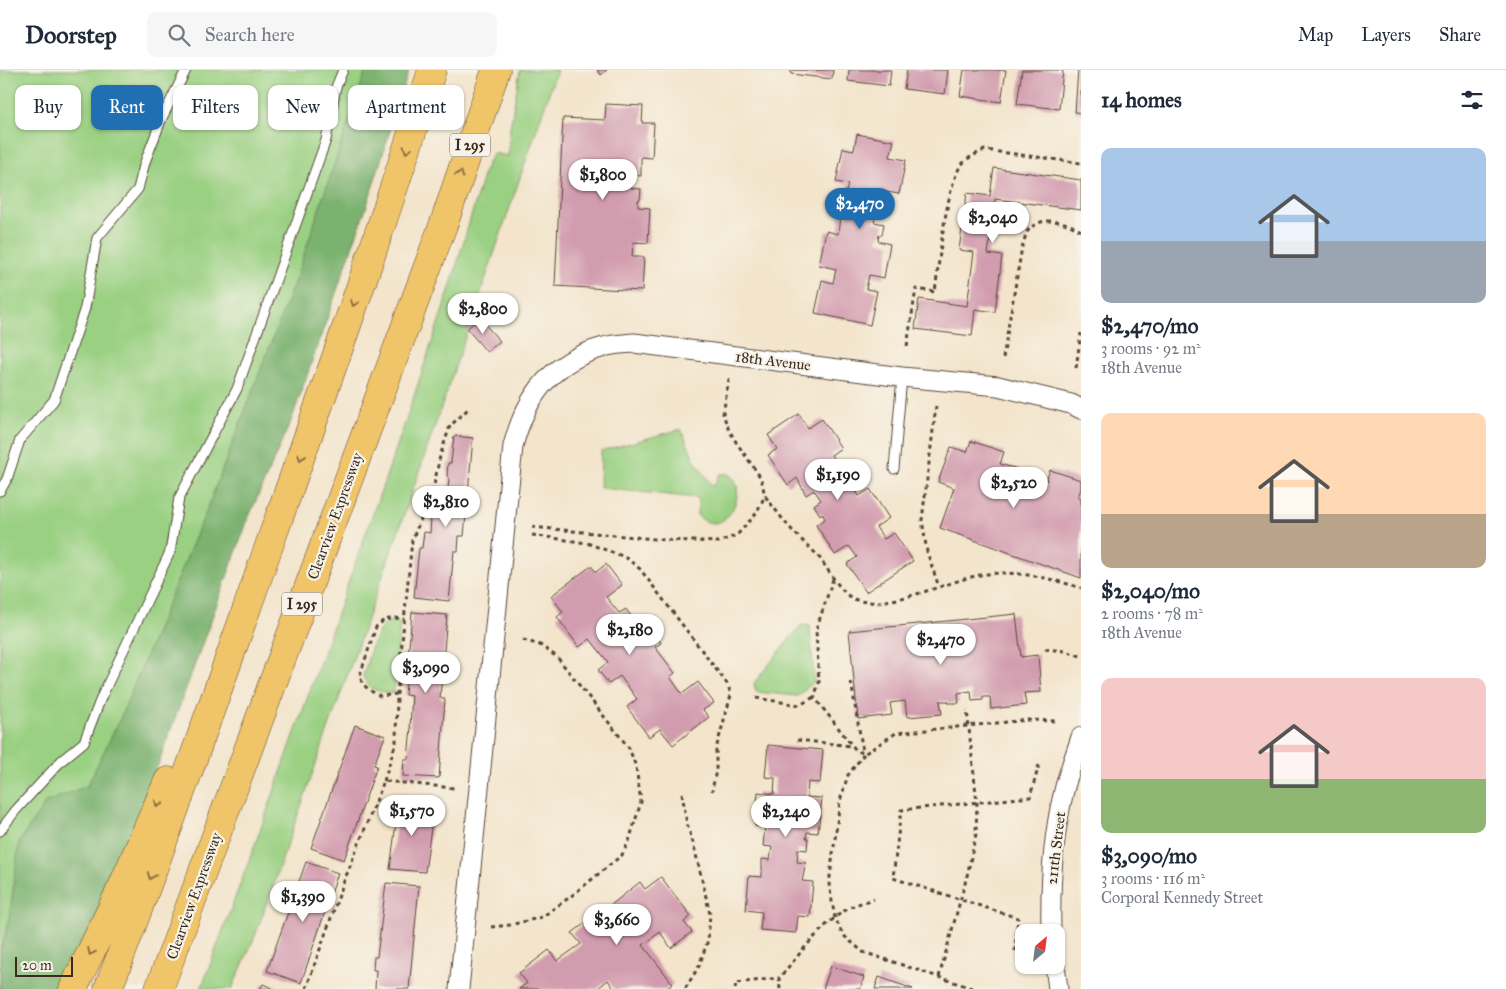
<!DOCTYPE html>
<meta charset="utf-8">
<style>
body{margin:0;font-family:"IM FELL Great Primer",serif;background:#f6f6f7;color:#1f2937;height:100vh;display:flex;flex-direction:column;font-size:19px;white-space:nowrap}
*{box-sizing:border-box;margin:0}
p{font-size:16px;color:#747a83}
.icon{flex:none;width:28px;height:28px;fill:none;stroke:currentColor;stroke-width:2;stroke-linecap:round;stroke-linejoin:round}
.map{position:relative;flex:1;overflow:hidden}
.sheet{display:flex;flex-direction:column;background:#fff;width:425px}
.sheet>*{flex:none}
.top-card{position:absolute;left:15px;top:15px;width:475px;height:45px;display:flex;gap:10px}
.needle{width:32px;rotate:28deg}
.fabs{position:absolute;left:1015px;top:854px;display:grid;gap:10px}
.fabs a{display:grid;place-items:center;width:50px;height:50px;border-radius:10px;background:#fff;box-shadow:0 1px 4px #0004;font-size:25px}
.scale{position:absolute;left:15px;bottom:12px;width:58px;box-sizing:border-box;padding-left:5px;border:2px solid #3b2a1e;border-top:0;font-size:14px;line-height:18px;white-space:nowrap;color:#3b2a1e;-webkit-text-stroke:4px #f7f3e8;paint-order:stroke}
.price{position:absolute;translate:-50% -42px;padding:0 11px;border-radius:18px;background:#fff;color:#222;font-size:16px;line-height:32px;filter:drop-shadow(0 1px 2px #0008)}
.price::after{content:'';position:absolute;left:50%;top:30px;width:15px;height:11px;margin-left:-8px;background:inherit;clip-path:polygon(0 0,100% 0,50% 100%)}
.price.selected{background:#1f6fb2;color:#fff}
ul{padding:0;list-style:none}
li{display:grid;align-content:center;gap:10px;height:265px;padding:0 20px}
li span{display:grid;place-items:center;height:155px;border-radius:10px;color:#555}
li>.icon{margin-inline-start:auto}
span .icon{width:90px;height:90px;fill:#fffc;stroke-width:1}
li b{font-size:21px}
h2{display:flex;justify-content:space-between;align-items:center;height:60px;padding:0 20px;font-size:21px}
.tag{padding:0 18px;border-radius:10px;background:#fff;box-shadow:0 1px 4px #0004;font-size:18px;line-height:45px}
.tag.selected{background:#1f6fb2;color:#fff}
header{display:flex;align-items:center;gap:30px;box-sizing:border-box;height:70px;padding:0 25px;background:#fff;border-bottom:1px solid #e0e1e3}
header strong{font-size:24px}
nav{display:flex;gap:28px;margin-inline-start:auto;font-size:18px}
.search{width:350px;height:45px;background:#f6f6f7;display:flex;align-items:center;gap:12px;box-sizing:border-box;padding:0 18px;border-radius:10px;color:#747a83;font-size:19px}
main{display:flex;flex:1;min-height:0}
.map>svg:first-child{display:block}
.green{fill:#9ad082;stroke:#6a7d50}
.forest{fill:#7bb270;stroke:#5b6e47}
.building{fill:#d29caf}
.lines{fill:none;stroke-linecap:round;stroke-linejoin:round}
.service-casing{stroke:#574638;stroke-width:11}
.minor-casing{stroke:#574638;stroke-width:21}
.motorway-casing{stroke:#574638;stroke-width:29}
.path{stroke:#574638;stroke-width:3;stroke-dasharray:4 4;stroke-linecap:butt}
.service{stroke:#fff;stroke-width:9}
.minor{stroke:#fff;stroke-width:19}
.motorway{stroke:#f0c469;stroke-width:28}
.oneway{stroke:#8c6f40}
.labels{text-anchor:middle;stroke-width:4.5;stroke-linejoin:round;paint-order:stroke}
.shield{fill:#f7f3e8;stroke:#73665b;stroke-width:1}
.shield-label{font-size:14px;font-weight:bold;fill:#3b2a1e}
.street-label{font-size:15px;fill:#3b2a1e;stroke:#f7f3e8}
</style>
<header>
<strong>Doorstep</strong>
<div class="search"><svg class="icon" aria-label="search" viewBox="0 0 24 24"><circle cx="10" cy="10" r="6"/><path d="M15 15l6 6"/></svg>Search here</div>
<nav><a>Map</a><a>Layers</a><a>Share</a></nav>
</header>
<main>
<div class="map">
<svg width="1081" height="919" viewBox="0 0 1081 919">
<rect width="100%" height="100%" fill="#f7f3e8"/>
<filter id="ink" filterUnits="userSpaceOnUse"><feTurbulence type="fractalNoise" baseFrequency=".02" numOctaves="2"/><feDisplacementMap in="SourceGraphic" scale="10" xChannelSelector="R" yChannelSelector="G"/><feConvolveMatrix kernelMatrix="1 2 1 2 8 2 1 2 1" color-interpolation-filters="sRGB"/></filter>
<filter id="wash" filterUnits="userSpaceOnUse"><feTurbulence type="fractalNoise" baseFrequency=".0096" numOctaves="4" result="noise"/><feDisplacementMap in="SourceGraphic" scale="20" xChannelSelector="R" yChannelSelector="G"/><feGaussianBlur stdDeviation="1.12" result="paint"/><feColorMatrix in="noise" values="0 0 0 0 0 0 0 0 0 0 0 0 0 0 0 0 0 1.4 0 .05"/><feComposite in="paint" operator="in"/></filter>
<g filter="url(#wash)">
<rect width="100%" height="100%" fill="#f3e4cb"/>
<path class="green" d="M 0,0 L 405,0 L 383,77 L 0,919 Z
M 520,0 L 557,0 L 416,411 L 255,866 L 232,919 L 201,919 L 260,761 L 404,356 L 450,218 L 485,99 L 493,83 L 508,86 L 510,58 Z
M 681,359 L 694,389 L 713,417 L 720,404 L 728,404 C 730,405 732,407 734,409 C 746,423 725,472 697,445 L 698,428 L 600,418 L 601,381 Z
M 393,550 L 400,552 L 394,623 C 380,622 368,621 363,606 C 369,588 373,557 393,550 Z
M 801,555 L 810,556 L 814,612 L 798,626 L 756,622 L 754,613 Z"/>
<path class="forest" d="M 366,0 L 409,0 L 367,135 L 291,351 L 250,444 L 119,801 L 64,919 L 0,919 L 0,877 L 3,873 L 10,843 L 19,772 L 46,732 L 87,716 L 120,649 L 209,434 L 297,205 Z"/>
<g id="blocks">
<path class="building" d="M 597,0 L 607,0 L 601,5 Z
M 791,0 L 833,0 L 832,9 L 791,4 Z
M 849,0 L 891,0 L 889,16 L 848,11 Z
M 907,0 L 948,0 L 945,24 L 904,19 Z
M 964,0 L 1006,0 L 1001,32 L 960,26 Z
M 1022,0 L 1063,0 L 1059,39 L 1017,34 Z
M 1078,0 L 1081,0 L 1081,43 L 1075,42 Z
M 606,34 L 643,36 L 642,53 L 654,53 L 652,88 L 641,87 L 641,106 L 632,105 L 631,118 L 641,119 L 640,130 L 638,130 L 638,137 L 650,138 L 648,173 L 633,172 L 632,187 L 644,187 L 642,221 L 555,216 L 563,48 L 605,50 Z
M 857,64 L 894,71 L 890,87 L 906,90 L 899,124 L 887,122 L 885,129 L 888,130 L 886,141 L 877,139 L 874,152 L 884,154 L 882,165 L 879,165 L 878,171 L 890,174 L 884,208 L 869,205 L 866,219 L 877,221 L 870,255 L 815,243 L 822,210 L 833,213 L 836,199 L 819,195 L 826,161 L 838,164 L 840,145 L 848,147 L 851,134 L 842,132 L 845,121 L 846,122 L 848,114 L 836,112 L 843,78 L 854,80 Z
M 994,98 L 1081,110 L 1081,140 L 995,129 L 988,184 L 1002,186 L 995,242 L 975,239 L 972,266 L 915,259 L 919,229 L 967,236 L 974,182 L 959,180 L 967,123 L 990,126 Z
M 479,248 L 500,271 L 487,282 L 467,259 Z
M 799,344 L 808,358 L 822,349 L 841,378 L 831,385 L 835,390 L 837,389 L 843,399 L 835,405 L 843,415 L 850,410 L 859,426 L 870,419 L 889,448 L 876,457 L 884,469 L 894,463 L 913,491 L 866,522 L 847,494 L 857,487 L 849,476 L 835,485 L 816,455 L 825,449 L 822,443 L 820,445 L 814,435 L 821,430 L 814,420 L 806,425 L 797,408 L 788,415 L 768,385 L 777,379 L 768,365 Z
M 454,366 L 473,368 L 464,466 L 459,466 L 458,481 L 454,481 L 449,531 L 414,527 L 419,478 L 422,478 L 424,462 L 430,463 L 431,448 L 434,448 L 435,432 L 447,433 L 449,407 L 447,406 L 448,393 L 451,393 Z
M 971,371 L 1004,382 L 1000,394 L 1018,399 L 1015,408 L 1027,412 L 1030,403 L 1046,411 L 1050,400 L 1081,410 L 1081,419 L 1078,427 L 1081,428 L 1081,508 L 940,458 L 954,418 L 938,412 L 951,377 L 967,382 Z
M 606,494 L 622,515 L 606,527 L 619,543 L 626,539 L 644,564 L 651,559 L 661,573 L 655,577 L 675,603 L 670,607 L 682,624 L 698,612 L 714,633 L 703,640 L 709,647 L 673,675 L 660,659 L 649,667 L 627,637 L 637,629 L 620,606 L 609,614 L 598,600 L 608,592 L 590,569 L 579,577 L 557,547 L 563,542 L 551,526 L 591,496 L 596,502 Z
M 412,542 L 447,545 L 440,628 L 445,629 L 439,708 L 403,706 L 404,689 L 408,689 L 411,657 L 410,657 L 412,626 L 405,625 Z
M 1016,544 L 1021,587 L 1038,585 L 1041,622 L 1024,623 L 1026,635 L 991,639 L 990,627 L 983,627 L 983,630 L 972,631 L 971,621 L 958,623 L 959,633 L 948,633 L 948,631 L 940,631 L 942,644 L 907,647 L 905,631 L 890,633 L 892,645 L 858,649 L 849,561 Z
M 355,655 L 385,666 L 374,695 L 377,696 L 344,790 L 311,778 Z
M 768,675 L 823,680 L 820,713 L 808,712 L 807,727 L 822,728 L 818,763 L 807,762 L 806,768 L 808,768 L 807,780 L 798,779 L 797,792 L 806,793 L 802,811 L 813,812 L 810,847 L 798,846 L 796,863 L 760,860 L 762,842 L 746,840 L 749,806 L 762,807 L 762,789 L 770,790 L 772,777 L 763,776 L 765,757 L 755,756 L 758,722 L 774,724 L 775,708 L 765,707 Z
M 399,731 L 434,735 L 425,802 L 390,799 Z
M 306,792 L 338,803 L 301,913 L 267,901 Z
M 661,807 L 691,846 L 684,852 L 692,862 L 671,878 L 660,862 L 643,875 L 673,914 L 666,919 L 614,919 L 608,910 L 597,919 L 519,919 L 527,913 L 519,903 L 549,880 L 557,891 L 581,874 L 572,863 L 588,851 L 596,862 L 618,845 L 611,835 L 640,812 L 645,819 Z
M 386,813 L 419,816 L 409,919 L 375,919 L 376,900 L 373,900 L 374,887 L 377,887 Z
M 831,896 L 864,907 L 860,919 L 823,919 Z
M 879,907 L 913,919 L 875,919 Z
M 263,914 L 274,919 L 260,919 Z"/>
</g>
</g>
<g filter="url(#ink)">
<use href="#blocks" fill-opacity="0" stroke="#574638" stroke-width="1"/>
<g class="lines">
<defs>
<path id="service" d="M 894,399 L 902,307
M 0,421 L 7,409 L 20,370 L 54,330 L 85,238 L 97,168 L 138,119 L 145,92 L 162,48 L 186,0
M 0,761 L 16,740 L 61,691 L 84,672 L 101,628 L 170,482 L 179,428 L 237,319 L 326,70 L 336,17 L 343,0"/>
<path id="minor" d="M 1051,862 C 1050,816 1052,770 1063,725 C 1067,706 1075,686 1081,667
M 1055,895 L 1058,919
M 459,919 L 513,376 C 526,326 552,291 604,277 C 613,274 624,274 634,273 L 902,307 L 998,316 L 1071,334 L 1081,339"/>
<path id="motorway" d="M 73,919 L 122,817 L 168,711
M 108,919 C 165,771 217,622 270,473 C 326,316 382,159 432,0
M 159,919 L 445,150 L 496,0"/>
</defs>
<use href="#service" class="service-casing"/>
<use href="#minor" class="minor-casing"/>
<use href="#motorway" class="motorway-casing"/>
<path class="path" d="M 907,276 L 916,219 L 935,222 C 939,194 946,114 962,94 C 969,87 975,84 985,80 L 1081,93
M 1003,288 L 1022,177 C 1024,173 1025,166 1027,162 C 1040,144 1066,151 1081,161
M 1076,298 L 1081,263
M 729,309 L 723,344 L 728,358 L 736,372 L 761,408 L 765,426
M 936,336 L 922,450 L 927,482 L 939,517
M 532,457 L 665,470 L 719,472 L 737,465 L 755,445 L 765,426 C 776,440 786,455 799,467 C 805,474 812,479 818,486 C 827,497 841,524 854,529 C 884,542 948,511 980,505 C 1013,499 1050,508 1081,518
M 532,465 L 587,473 L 625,487 L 640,499 L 728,615 L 731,625 L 716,679 L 716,700 L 712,721
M 833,509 L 816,560 L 819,613 L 814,627 L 855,679 L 864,684 L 896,663 L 1028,650 L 1058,651
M 1045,579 L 1065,581 L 1081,586
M 851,612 L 863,682
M 397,624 L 380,626 L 369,620 L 362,613 L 360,605 L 376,557 L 384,550 L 395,548 L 404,549
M 756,628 L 800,635 L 814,627
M 797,670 L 852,676
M 864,684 L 848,705 L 840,731 L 829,814 L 835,848 L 843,865 L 863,882 L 975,919
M 384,711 L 396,672 L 397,624 L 412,470 L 433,420 L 440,386 L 450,356 L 470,337
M 682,723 L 687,754 L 694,776 L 710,844 L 708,870 L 699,896 L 685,919
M 491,857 L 510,855 L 542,847 L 570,827 L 622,785 L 629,771 L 641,732 L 636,697 L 629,678 L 557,587 L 540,575 L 520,569
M 1015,881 L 1018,848 L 893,808 L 901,740 L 1030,727 L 1039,695
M 939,907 L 967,806 L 976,764 L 977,733 L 967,640
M 306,919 L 344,811 L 384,711 L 454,718
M 735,919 L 736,913 L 779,908
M 780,919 L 779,908 C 800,884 826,848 855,835 C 861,833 867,831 874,829"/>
<use href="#service" class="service"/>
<use href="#minor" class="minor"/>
<use href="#motorway" class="motorway"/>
</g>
<defs><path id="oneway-chevron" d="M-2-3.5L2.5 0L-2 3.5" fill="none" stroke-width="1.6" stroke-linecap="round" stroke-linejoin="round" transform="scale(1.25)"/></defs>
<g class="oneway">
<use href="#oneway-chevron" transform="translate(407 80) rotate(108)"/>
<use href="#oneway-chevron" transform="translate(460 104) rotate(-71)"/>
<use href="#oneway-chevron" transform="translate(354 233) rotate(109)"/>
<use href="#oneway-chevron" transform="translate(301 387) rotate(109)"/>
<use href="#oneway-chevron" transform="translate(158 734) rotate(113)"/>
<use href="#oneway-chevron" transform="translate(151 806) rotate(111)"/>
<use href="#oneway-chevron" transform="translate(91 882) rotate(116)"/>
</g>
</g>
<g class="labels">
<g class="shield">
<rect x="450" y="63.5" width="40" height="23" rx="4"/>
<rect x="282" y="522.5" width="40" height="23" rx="4"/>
</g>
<g class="shield-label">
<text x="470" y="80">I 295</text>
<text x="302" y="539">I 295</text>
</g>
<g class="street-label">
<text transform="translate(773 291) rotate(7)" y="5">18th Avenue</text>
<text transform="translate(335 446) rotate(-70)" y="5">Clearview Expressway</text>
<text transform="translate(1056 778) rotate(-83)" y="5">211th Street</text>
<text transform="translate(194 826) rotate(-70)" y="5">Clearview Expressway</text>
</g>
</g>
</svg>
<div class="fabs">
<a><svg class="needle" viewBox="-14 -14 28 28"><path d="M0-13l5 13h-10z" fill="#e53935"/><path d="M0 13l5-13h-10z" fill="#747a83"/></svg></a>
</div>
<div class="scale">20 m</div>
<b class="price" style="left:603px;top:131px">$1,800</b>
<b class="price selected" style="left:860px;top:160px">$2,470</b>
<b class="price" style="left:993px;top:174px">$2,040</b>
<b class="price" style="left:483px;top:265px">$2,800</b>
<b class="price" style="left:838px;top:431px">$1,190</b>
<b class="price" style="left:1014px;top:439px">$2,520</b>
<b class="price" style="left:446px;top:458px">$2,810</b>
<b class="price" style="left:630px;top:586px">$2,180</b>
<b class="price" style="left:941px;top:596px">$2,470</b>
<b class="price" style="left:426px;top:624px">$3,090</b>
<b class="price" style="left:412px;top:767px">$1,570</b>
<b class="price" style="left:786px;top:768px">$2,240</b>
<b class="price" style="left:303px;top:853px">$1,390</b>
<b class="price" style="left:617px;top:876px">$3,660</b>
<div class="top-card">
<a class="tag">Buy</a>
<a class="tag selected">Rent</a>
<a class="tag">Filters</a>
<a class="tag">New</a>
<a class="tag">Apartment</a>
</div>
</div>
<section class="sheet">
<h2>14 homes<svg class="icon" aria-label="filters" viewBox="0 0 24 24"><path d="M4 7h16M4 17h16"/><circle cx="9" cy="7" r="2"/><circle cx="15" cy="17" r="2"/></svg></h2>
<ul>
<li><span style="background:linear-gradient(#a9c7e8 60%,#9aa5b1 0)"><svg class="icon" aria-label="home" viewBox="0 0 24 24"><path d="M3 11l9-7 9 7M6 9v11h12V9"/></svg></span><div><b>$2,470/mo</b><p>3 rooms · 92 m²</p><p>18th Avenue</p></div></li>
<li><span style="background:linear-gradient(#ffd9b3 65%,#b9a48a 0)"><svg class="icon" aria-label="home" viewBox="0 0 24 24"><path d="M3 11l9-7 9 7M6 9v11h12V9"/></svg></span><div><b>$2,040/mo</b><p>2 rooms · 78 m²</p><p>18th Avenue</p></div></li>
<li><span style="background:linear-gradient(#f6c9c9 65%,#8fb573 0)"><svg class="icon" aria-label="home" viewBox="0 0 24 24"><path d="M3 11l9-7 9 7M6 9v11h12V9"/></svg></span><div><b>$3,090/mo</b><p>3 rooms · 116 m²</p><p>Corporal Kennedy Street</p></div></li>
</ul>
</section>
</main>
